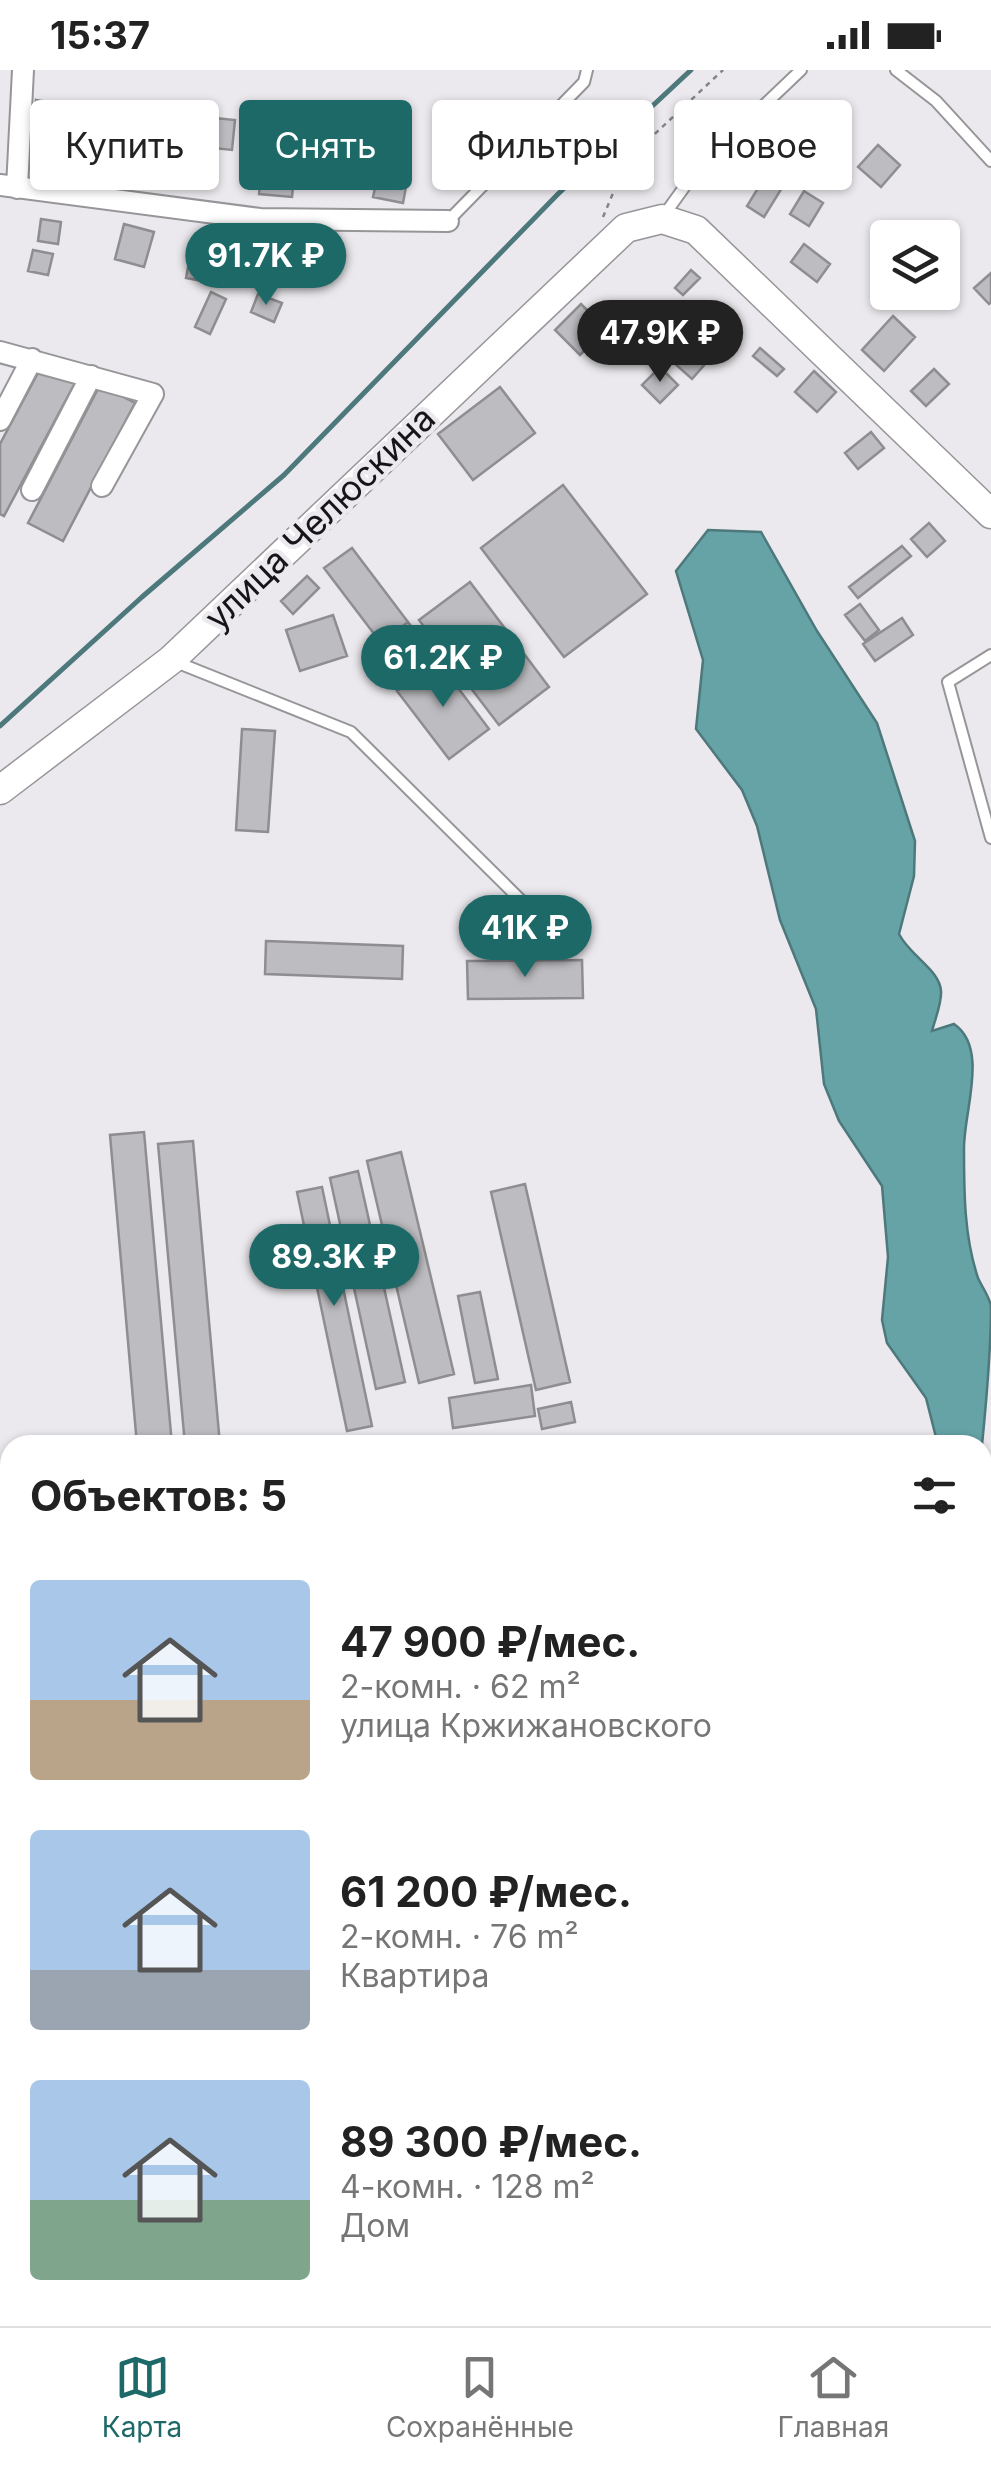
<!DOCTYPE html>
<html lang="ru">
<meta charset="utf-8">
<style>
body{margin:0;font-family:Inter,sans-serif;background:#f6f6f6;color:#222;height:100vh;display:flex;flex-direction:column;font-size:38px;white-space:nowrap}
*{box-sizing:border-box;margin:0}
p{font-size:32px;color:#767676}
.icon{flex:none;width:55px;height:55px;fill:none;stroke:currentColor;stroke-width:2;stroke-linecap:round;stroke-linejoin:round}
.map{position:relative;flex:1;overflow:hidden}
.drawer{position:absolute;left:0px;top:1365px;width:992px;height:892px;display:flex;flex-direction:column;background:#fff;border-radius:30px 30px 0 0;box-shadow:0 2px 8px #0004}
.drawer>*{flex:none}
.banner{position:absolute;left:30px;top:30px;width:932px;height:90px;display:flex;gap:20px}
.buttons{position:absolute;left:870px;top:150px;display:grid;gap:20px}
.buttons a{display:grid;place-items:center;width:90px;height:90px;border-radius:10px;background:#fff;box-shadow:0 2px 8px #0004;font-size:50px}
.price{position:absolute;translate:-50% -85px;padding:0 22px;border-radius:35px;background:#1d6968;color:#fff;font-size:32px;line-height:65px;filter:drop-shadow(0 2px 5px #0008)}
.price::after{content:'';position:absolute;left:50%;top:60px;width:30px;height:22px;margin-left:-15px;background:inherit;clip-path:polygon(0 0,100% 0,50% 100%)}
.price.active{background:#222;color:#fff}
ul{padding:0;list-style:none}
li{display:flex;align-items:center;gap:30px;height:250px;padding:0 30px}
li span{display:grid;place-items:center;flex:none;width:280px;height:200px;border-radius:10px;color:#555}
li>.icon{margin-inline-start:auto}
span .icon{width:120px;height:120px;fill:#fffc;stroke-width:1}
li b{font-size:42px}
h2{display:flex;justify-content:space-between;align-items:center;height:120px;padding:0 30px;font-size:42px}
.tag{padding:0 35px;border-radius:10px;background:#fff;box-shadow:0 2px 8px #0004;font-size:35px;line-height:90px}
.tag.active{background:#1d6968;color:#fff}
.status{display:flex;justify-content:space-between;align-items:center;height:70px;padding:0 50px;background:#fff;direction:ltr}
.status svg{height:28px;fill:currentColor}
.tab-bar{display:flex;justify-content:space-around;align-items:center;height:140px;border-top:2px solid #e0e0e0;background:#fff;font-size:28px;color:#767676}
.tab-bar a{display:grid;justify-items:center;gap:5px}
.tab-bar .active{color:#1d6968}
.map>svg:first-child{display:block}
.water{fill:#65a3a7;stroke:#4d787c;stroke-width:2.5}
.lines{fill:none;stroke-linecap:round;stroke-linejoin:round}
.stream{stroke:#4d787c;stroke-width:5}
.building{fill:#bdbcc0;stroke:#8e8d90;stroke-width:2.5}
.lane-casing{stroke:#969598;stroke-width:14}
.street-casing{stroke:#969598;stroke-width:24}
.secondary-casing{stroke:#969598;stroke-width:31}
.path{stroke:#848386;stroke-width:2.5;stroke-dasharray:5 5;stroke-linecap:butt}
.lane{stroke:#fff;stroke-width:10}
.street{stroke:#fff;stroke-width:20}
.secondary{stroke:#fff;stroke-width:28}
.labels{text-anchor:middle;stroke-width:9;stroke-linejoin:round;paint-order:stroke}
.street-label{font-size:35px;fill:#151416;stroke:#ebe9ed}
</style>
<div class="status"><b>15:37</b><svg viewBox="0 0 49 12"><path d="M0 12V9h3v3zM5 12V6h3v6zM10 12V3h3v9zM15 12V0h3v12zM26 1h20v11H26zM47 4h2v5h-2z"/></svg></div>
<div class="map">
<svg width="991" height="2256" viewBox="0 0 991 2256">
<rect width="100%" height="100%" fill="#ebe9ed"/>
<path class="water" d="M 708,460 L 761,462 L 817,561 L 877,653 L 915,771 L 914,806 L 899,864 C 910,886 940,900 941,921 C 942,933 935,949 932,961 L 954,954 C 989,978 964,1040 964,1078 C 964,1122 964,1166 978,1208 C 982,1217 989,1226 991,1236 C 991,1275 986,1335 982,1375 L 938,1375 L 926,1328 L 887,1273 L 882,1250 L 888,1187 L 882,1116 L 839,1051 L 824,1014 L 816,939 L 780,850 L 757,756 L 742,720 L 696,659 L 703,590 L 676,501 Z"/>
<g class="lines">
<path class="stream" d="M 0,656 L 142,527 L 284,405 L 558,124 L 691,0"/>
</g>
<path class="building" d="M 36,30 L 54,33 L 50,62 L 32,59 Z
M 86,41 L 114,44 L 113,58 L 84,54 Z
M 215,48 L 235,50 L 232,80 L 213,78 Z
M 466,62 L 484,65 L 479,94 L 460,90 Z
M 143,73 L 171,74 L 169,101 L 142,100 Z
M 878,75 L 900,95 L 881,117 L 858,97 Z
M 262,95 L 295,97 L 292,127 L 259,124 Z
M 379,100 L 408,106 L 403,133 L 373,127 Z
M 768,102 L 785,113 L 764,147 L 747,136 Z
M 804,121 L 823,133 L 809,156 L 790,144 Z
M 41,149 L 61,152 L 58,174 L 38,171 Z
M 124,154 L 154,162 L 144,197 L 115,189 Z
M 804,174 L 830,194 L 817,212 L 791,192 Z
M 192,177 L 224,182 L 219,214 L 186,208 Z
M 33,180 L 53,184 L 48,205 L 28,201 Z
M 691,200 L 700,208 L 683,225 L 675,218 Z
M 991,203 L 991,232 L 989,234 L 974,218 Z
M 211,222 L 226,229 L 210,264 L 195,257 Z
M 258,224 L 282,233 L 274,252 L 251,242 Z
M 581,234 L 606,259 L 580,285 L 555,260 Z
M 893,246 L 915,267 L 884,301 L 862,280 Z
M 684,261 L 712,286 L 692,309 L 664,284 Z
M 760,278 L 784,299 L 777,306 L 753,286 Z
M 660,297 L 678,315 L 660,333 L 642,315 Z
M 934,299 L 949,314 L 926,336 L 911,321 Z
M 39,301 L 75,313 L 4,446 L 0,444 L 0,374 Z
M 814,301 L 836,322 L 817,342 L 795,322 Z
M 100,315 L 135,333 L 63,471 L 28,453 Z
M 500,317 L 535,363 L 473,410 L 438,364 Z
M 871,362 L 884,378 L 858,399 L 845,383 Z
M 563,415 L 647,524 L 564,587 L 481,478 Z
M 929,453 L 945,471 L 927,487 L 911,469 Z
M 902,476 L 911,486 L 858,528 L 849,517 Z
M 352,478 L 408,552 L 381,573 L 324,498 Z
M 307,506 L 319,518 L 293,544 L 281,531 Z
M 470,512 L 549,617 L 499,655 L 419,550 Z
M 860,534 L 879,560 L 865,571 L 845,545 Z
M 333,545 L 347,586 L 300,601 L 286,560 Z
M 902,548 L 913,565 L 875,591 L 863,574 Z
M 408,552 L 437,590 L 402,617 L 373,579 Z
M 437,590 L 489,659 L 449,689 L 397,621 Z
M 242,659 L 275,661 L 268,762 L 236,760 Z
M 266,871 L 403,876 L 402,909 L 265,904 Z
M 582,890 L 583,928 L 468,929 L 467,891 Z
M 144,1062 L 172,1375 L 137,1375 L 110,1065 Z
M 193,1071 L 220,1375 L 185,1375 L 158,1074 Z
M 401,1082 L 454,1304 L 419,1313 L 367,1091 Z
M 358,1101 L 405,1312 L 376,1319 L 330,1108 Z
M 525,1114 L 570,1312 L 536,1320 L 491,1122 Z
M 322,1117 L 372,1356 L 347,1361 L 297,1122 Z
M 480,1222 L 498,1309 L 475,1313 L 458,1226 Z
M 531,1315 L 535,1346 L 453,1358 L 449,1328 Z
M 571,1332 L 575,1352 L 542,1359 L 538,1339 Z
M 754,2248 L 809,2248 L 807,2256 L 752,2256 Z
M 877,2248 L 926,2248 L 925,2256 L 876,2256 Z"/>
<g class="lines">
<defs>
<path id="lane" d="M 896,0 L 936,31 L 991,91
M 662,148 L 698,98 L 801,0
M 448,151 L 584,12 L 587,0
M 991,585 L 948,612 L 991,768
M 176,592 L 351,662 L 551,860
M 0,1456 L 10,1456
M 982,1655 L 991,1660
M 982,2143 L 991,2144
M 456,2248 L 457,2256
M 599,2248 L 600,2256
M 845,2256 L 846,2248"/>
<path id="street" d="M 0,115 L 260,149 L 448,151
M 17,118 L 23,0
M 0,282 L 153,324 L 102,416
M 0,350 L 32,289
M 32,420 L 91,306
M 273,2248 L 274,2256"/>
<path id="secondary" d="M 0,720 L 171,590 L 626,158 L 662,149 L 696,160 L 991,444"/>
</defs>
<use href="#lane" class="lane-casing"/>
<use href="#street" class="street-casing"/>
<use href="#secondary" class="secondary-casing"/>
<path class="path" d="M 603,147 L 627,90 L 723,0"/>
<use href="#lane" class="lane"/>
<use href="#street" class="street"/>
<use href="#secondary" class="secondary"/>
</g>
<g class="labels">
<g class="street-label">
<text transform="translate(320 448) rotate(-44)" y="12">улица Челюскина</text>
</g>
</g>
</svg>
<div class="buttons">
<a><svg class="icon" aria-label="layers" viewBox="0 0 24 24"><path d="M12 4l9 5-9 5-9-5zM3 14l9 5 9-5"/></svg></a>
</div>
<b class="price" style="left:266px;top:238px">91.7K ₽</b>
<b class="price active" style="left:660px;top:315px">47.9K ₽</b>
<b class="price" style="left:443px;top:640px">61.2K ₽</b>
<b class="price" style="left:525px;top:910px">41K ₽</b>
<b class="price" style="left:334px;top:1239px">89.3K ₽</b>
<div class="banner">
<a class="tag">Купить</a>
<a class="tag active">Снять</a>
<a class="tag">Фильтры</a>
<a class="tag">Новое</a>
</div>
<section class="drawer">
<h2>Объектов: 5<svg class="icon" aria-label="filters" viewBox="0 0 24 24"><path d="M4 7h16M4 17h16"/><circle cx="9" cy="7" r="2"/><circle cx="15" cy="17" r="2"/></svg></h2>
<ul>
<li><span style="background:linear-gradient(#a9c7e8 60%,#b9a48a 0)"><svg class="icon" aria-label="home" viewBox="0 0 24 24"><path d="M3 11l9-7 9 7M6 9v11h12V9"/></svg></span><div><b>47 900 ₽/мес.</b><p>2-комн. · 62 m²</p><p>улица Кржижановского</p></div></li>
<li><span style="background:linear-gradient(#a9c7e8 70%,#9aa5b1 0)"><svg class="icon" aria-label="home" viewBox="0 0 24 24"><path d="M3 11l9-7 9 7M6 9v11h12V9"/></svg></span><div><b>61 200 ₽/мес.</b><p>2-комн. · 76 m²</p><p>Квартира</p></div></li>
<li><span style="background:linear-gradient(#a9c7e8 60%,#7fa58c 0)"><svg class="icon" aria-label="home" viewBox="0 0 24 24"><path d="M3 11l9-7 9 7M6 9v11h12V9"/></svg></span><div><b>89 300 ₽/мес.</b><p>4-комн. · 128 m²</p><p>Дом</p></div></li>
</ul>
</section>
</div>
<nav class="tab-bar">
<a class="active"><svg class="icon" aria-label="map" viewBox="0 0 24 24"><path d="M3 6l6-2 6 2 6-2v14l-6 2-6-2-6 2zM9 4v14M15 6v14"/></svg>Карта</a>
<a><svg class="icon" aria-label="saved" viewBox="0 0 24 24"><path d="M7 4h10v16l-5-4-5 4z"/></svg>Сохранённые</a>
<a><svg class="icon" aria-label="home" viewBox="0 0 24 24"><path d="M3 11l9-7 9 7M6 9v11h12V9"/></svg>Главная</a>
</nav>
